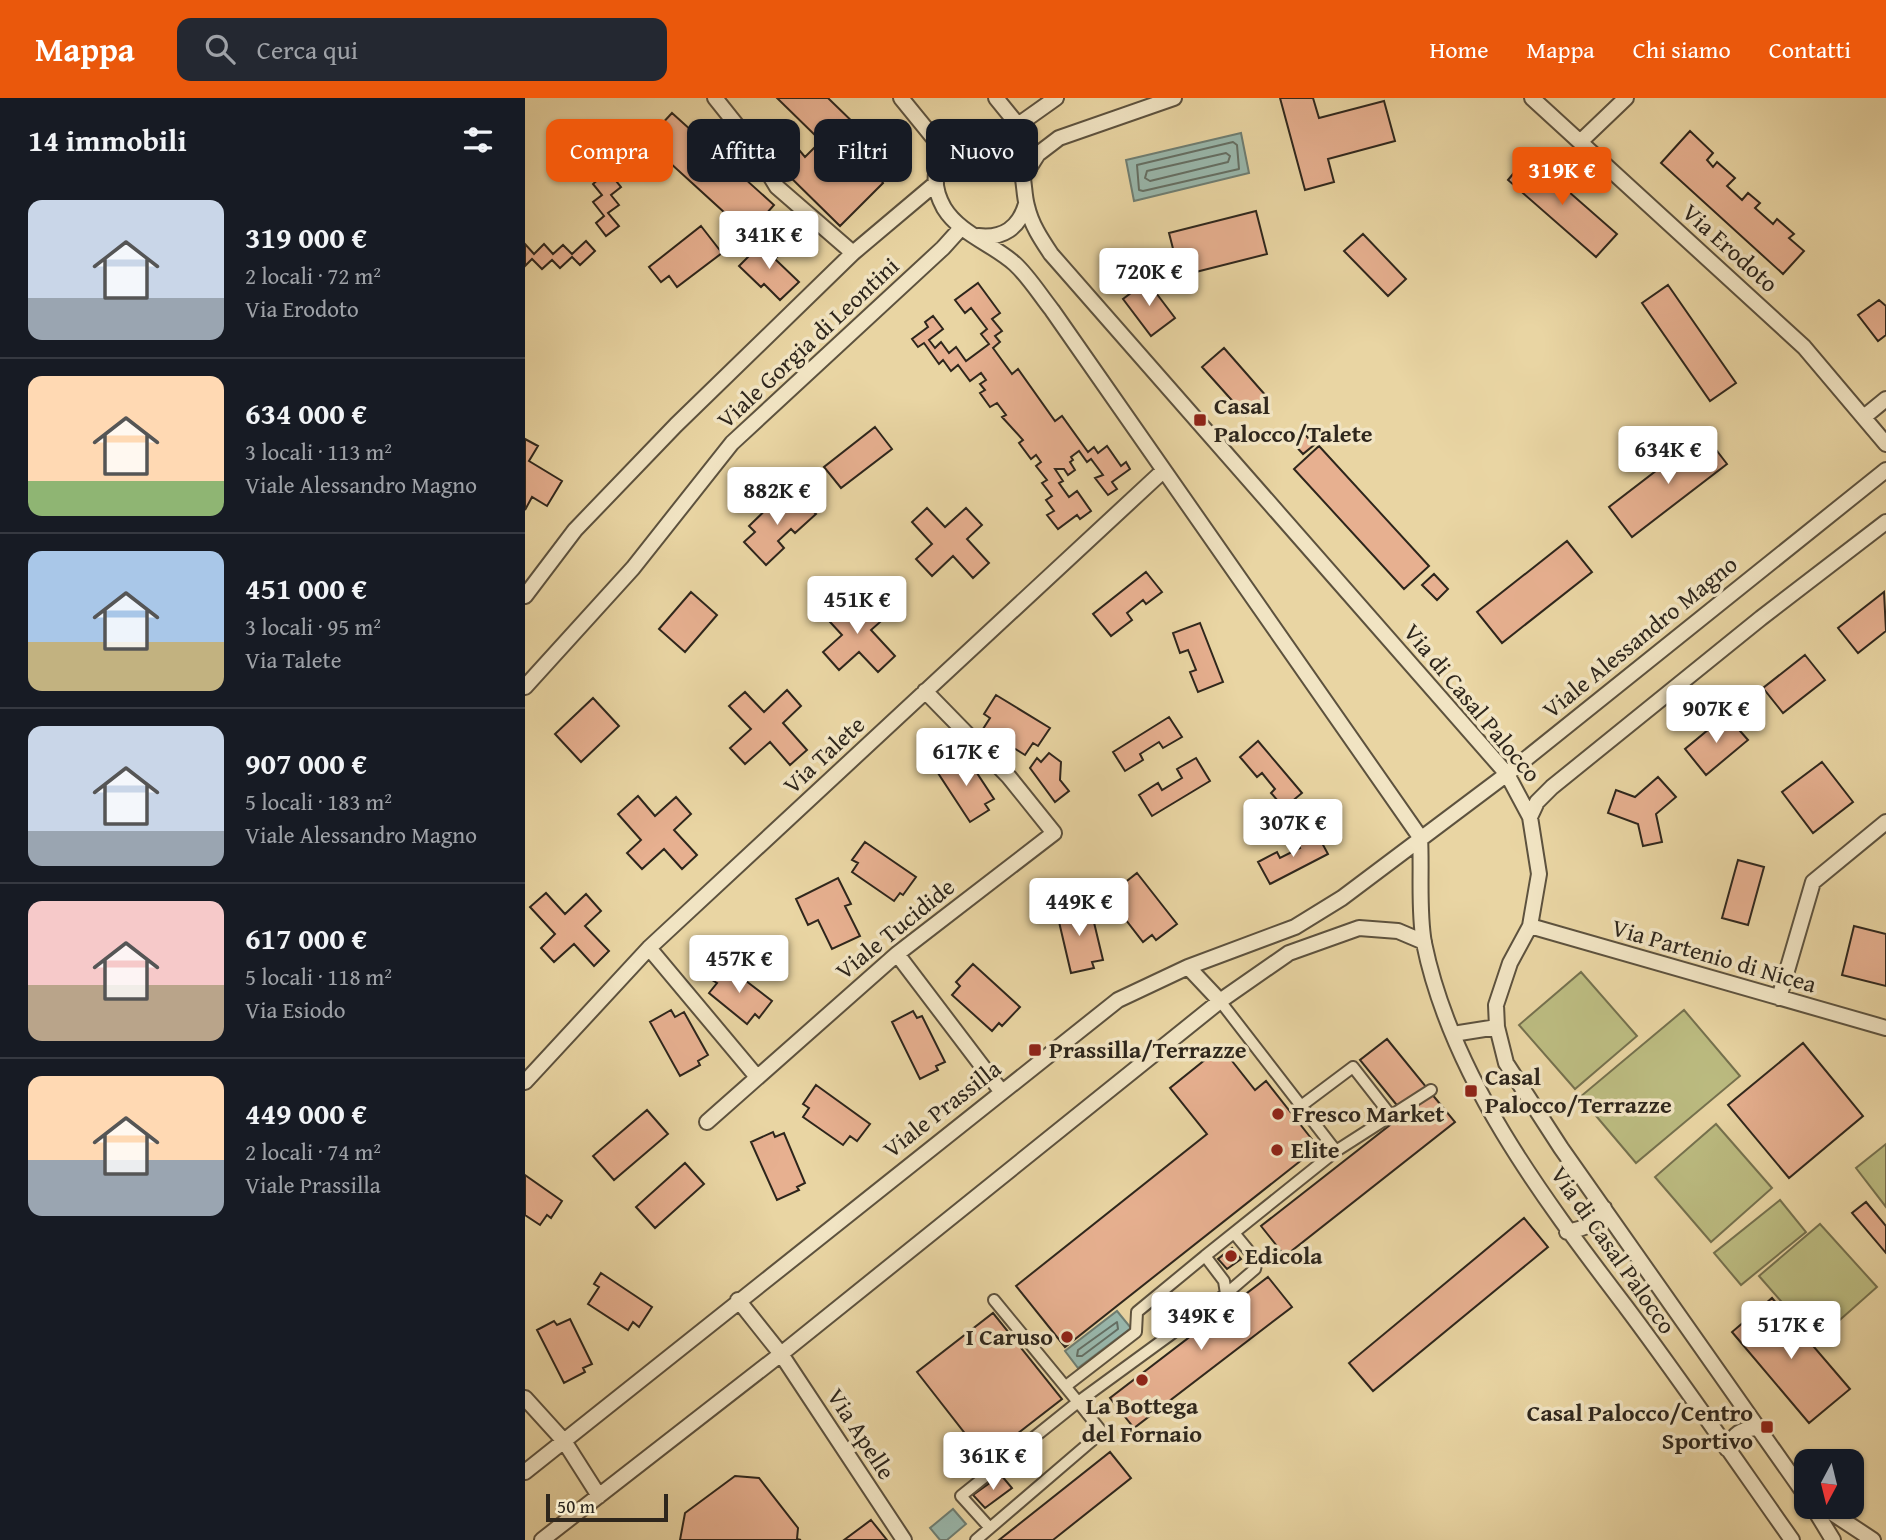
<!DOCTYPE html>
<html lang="it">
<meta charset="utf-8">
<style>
body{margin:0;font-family:"Gentium Book Plus",serif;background:#242831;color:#f1f3f6;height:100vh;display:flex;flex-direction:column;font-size:26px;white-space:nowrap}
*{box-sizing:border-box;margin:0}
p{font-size:23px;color:#9ea1a6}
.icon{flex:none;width:38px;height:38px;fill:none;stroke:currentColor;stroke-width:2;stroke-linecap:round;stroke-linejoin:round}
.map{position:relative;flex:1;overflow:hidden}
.panel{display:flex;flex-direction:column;background:#171b24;width:525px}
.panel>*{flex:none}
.top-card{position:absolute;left:21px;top:21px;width:665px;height:63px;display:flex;gap:14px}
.needle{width:46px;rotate:187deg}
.controls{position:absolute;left:1269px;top:1351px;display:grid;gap:14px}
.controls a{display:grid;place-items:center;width:70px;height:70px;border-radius:14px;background:#171b24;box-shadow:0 2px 5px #0004;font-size:35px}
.scale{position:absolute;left:21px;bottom:18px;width:122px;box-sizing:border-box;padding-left:7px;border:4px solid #2e261c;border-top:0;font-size:19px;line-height:24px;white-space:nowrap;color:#2e261c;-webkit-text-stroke:5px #f1e4c3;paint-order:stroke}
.price{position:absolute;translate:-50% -60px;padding:0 16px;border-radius:7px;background:#fff;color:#222;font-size:23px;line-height:46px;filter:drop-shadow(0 2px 4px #0008)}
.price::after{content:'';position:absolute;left:50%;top:42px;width:21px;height:16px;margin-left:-10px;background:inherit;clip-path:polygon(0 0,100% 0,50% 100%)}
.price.selected{background:#ea580c;color:#fff}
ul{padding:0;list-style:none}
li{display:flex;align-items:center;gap:21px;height:175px;padding:0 28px}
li+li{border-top:2px solid #363941}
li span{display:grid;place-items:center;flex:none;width:196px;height:140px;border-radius:14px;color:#555}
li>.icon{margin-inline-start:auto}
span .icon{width:84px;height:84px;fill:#fffc;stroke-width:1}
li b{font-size:30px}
h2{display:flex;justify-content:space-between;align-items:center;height:84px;padding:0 28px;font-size:30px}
.pill{padding:0 24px;border-radius:14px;background:#171b24;box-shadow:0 2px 5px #0004;font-size:24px;line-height:63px}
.pill.selected{background:#ea580c;color:#fff}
header{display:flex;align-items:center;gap:42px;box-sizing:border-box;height:98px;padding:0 35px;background:#ea580c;color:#fff}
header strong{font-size:33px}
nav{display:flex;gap:38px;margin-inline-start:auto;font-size:24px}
.search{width:490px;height:63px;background:#242831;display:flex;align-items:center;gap:18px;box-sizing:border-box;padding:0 24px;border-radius:14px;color:#9ea1a6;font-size:26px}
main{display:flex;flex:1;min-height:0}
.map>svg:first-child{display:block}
.green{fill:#bcbc81;stroke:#75714e;stroke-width:2}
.water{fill:#99b8ad;stroke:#6e7e73;stroke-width:2}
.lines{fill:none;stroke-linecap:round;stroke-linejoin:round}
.shore{stroke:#646f64;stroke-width:2}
.building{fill:#e7b090;stroke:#2e261c;stroke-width:2}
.pedestrian-casing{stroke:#5d523e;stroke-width:14}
.minor-casing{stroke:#5d523e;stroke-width:18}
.pedestrian{stroke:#f1e4c3;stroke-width:10}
.minor{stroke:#f1e4c3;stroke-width:14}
.poi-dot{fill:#8f2418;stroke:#f1e4c3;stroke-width:2.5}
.labels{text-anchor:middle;stroke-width:7;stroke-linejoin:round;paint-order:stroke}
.street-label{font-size:24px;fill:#2e261c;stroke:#f1e4c3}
.poi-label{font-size:24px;font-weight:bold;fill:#2e261c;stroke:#f1e4c3;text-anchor:start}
</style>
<header>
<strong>Mappa</strong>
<div class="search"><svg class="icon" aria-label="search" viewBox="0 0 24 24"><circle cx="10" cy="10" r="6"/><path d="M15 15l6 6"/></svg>Cerca qui</div>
<nav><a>Home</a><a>Mappa</a><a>Chi siamo</a><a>Contatti</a></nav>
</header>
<main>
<section class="panel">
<h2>14 immobili<svg class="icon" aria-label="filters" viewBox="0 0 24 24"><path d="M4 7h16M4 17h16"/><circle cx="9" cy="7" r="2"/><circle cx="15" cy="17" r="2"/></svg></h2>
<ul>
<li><span style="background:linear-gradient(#c9d6e8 70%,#9aa5b1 0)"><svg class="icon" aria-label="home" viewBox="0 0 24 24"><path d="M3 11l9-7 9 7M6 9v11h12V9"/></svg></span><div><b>319 000 €</b><p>2 locali · 72 m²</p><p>Via Erodoto</p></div></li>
<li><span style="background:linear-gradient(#ffd9b3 75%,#8fb573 0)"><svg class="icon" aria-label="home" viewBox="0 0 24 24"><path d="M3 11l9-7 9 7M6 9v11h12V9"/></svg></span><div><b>634 000 €</b><p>3 locali · 113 m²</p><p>Viale Alessandro Magno</p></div></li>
<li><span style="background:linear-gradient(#a9c7e8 65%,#c2b280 0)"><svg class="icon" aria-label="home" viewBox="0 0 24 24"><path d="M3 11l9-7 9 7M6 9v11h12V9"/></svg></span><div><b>451 000 €</b><p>3 locali · 95 m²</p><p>Via Talete</p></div></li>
<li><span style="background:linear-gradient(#c9d6e8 75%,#9aa5b1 0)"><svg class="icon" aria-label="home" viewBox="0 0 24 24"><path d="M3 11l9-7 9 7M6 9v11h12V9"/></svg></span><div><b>907 000 €</b><p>5 locali · 183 m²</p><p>Viale Alessandro Magno</p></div></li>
<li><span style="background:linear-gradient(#f6c9c9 60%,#b9a48a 0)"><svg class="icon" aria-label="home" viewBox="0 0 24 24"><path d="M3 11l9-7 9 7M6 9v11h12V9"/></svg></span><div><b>617 000 €</b><p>5 locali · 118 m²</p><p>Via Esiodo</p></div></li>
<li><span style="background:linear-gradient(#ffd9b3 60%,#9aa5b1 0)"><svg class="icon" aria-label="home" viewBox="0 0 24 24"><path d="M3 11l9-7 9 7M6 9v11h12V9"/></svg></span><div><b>449 000 €</b><p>2 locali · 74 m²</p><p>Viale Prassilla</p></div></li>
</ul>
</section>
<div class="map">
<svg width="1361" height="1442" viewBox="0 0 1361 1442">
<rect width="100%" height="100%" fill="#e9d5a3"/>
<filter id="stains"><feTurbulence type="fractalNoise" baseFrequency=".00286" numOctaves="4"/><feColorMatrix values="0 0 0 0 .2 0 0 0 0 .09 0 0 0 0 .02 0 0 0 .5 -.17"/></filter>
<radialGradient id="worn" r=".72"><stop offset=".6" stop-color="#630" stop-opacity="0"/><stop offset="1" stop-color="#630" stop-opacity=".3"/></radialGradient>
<path class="green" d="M 1056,874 L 1112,938 L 1050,991 L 994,927 Z
M 1159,912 L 1215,978 L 1111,1065 L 1055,999 Z
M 1191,1026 L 1247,1090 L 1186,1144 L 1130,1079 Z
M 1361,1046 L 1361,1109 L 1331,1070 Z
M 1255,1102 L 1281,1134 L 1216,1187 L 1189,1155 Z
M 1295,1126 L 1352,1189 L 1291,1243 L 1234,1178 Z"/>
<path class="water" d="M 716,35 L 724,75 L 609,103 L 601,62 Z
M 592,1213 L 606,1230 L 553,1270 L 540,1253 Z
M 428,1411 L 441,1426 L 422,1442 L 415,1442 L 405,1430 Z"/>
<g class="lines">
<path class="shore" d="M 708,44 L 712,47 L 714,71 L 618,93 L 614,92 L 612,67 Z
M 701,55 L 705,58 L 703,64 L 625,83 L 620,80 L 622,73 Z
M 592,1224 L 593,1231 L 557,1258 L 552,1258 L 553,1252 Z"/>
</g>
<path class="building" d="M 252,0 L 303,0 L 371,66 L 356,82 L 358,85 L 315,128 L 257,71 L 275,53 L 280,59 L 296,43 Z
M 755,0 L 788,0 L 794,20 L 859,3 L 870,43 L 803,61 L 809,84 L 780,92 Z
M 147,15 L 249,107 L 223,136 L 121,43 Z
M 1165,33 L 1188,55 L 1182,62 L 1188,69 L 1192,64 L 1210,80 L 1202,88 L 1217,102 L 1223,95 L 1235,105 L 1230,110 L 1248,126 L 1252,121 L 1269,136 L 1264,140 L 1279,153 L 1258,176 L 1136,65 Z
M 87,57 L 97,70 L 87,78 L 96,89 L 86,97 L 94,107 L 83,115 L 94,128 L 81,138 L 71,125 L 79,118 L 68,104 L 77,97 L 68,86 L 77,78 L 71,70 Z
M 1003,58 L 1092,136 L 1071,159 L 983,82 Z
M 731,113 L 742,156 L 655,178 L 644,135 Z
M 176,128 L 197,155 L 152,189 L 144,178 L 136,184 L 124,169 Z
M 838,136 L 881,181 L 863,198 L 819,153 Z
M 240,142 L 255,156 L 250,161 L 274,184 L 255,202 L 239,186 L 236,189 L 214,168 Z
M 61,143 L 70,153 L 55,167 L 47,159 L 35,170 L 27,162 L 17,171 L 7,161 L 0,168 L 0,146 L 9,156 L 19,146 L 28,156 L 38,147 L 47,156 Z
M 622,183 L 650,220 L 626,238 L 598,201 Z
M 453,185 L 475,215 L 467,221 L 477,233 L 470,238 L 475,244 L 468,250 L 487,276 L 493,271 L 530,323 L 537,318 L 563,354 L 569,349 L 573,355 L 582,348 L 596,368 L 601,364 L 605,371 L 587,384 L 592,391 L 583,397 L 570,380 L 578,377 L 566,361 L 562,364 L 554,353 L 546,359 L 548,362 L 545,364 L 550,372 L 543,377 L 539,371 L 530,371 L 538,383 L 534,385 L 544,399 L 552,393 L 566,413 L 555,421 L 552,417 L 533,431 L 522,417 L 529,413 L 521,402 L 527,398 L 517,385 L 522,382 L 511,368 L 516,364 L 511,357 L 506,361 L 494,345 L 498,342 L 477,319 L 481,317 L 472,305 L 465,309 L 455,295 L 460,292 L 455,286 L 461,282 L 456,275 L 445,283 L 433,267 L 426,273 L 418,262 L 414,266 L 399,245 L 393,249 L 387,241 L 403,229 L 400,224 L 408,218 L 418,231 L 404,242 L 410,250 L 416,244 L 424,255 L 431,249 L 441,263 L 464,246 L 456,236 L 462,231 L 446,210 L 440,215 L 430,202 Z
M 1143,187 L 1211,285 L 1185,303 L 1117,205 Z
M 1354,202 L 1361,208 L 1361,237 L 1353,243 L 1333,217 Z
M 699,250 L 742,299 L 721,318 L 677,269 Z
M 350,329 L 367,351 L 316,390 L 299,369 Z
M 779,335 L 789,347 L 778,356 L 768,345 Z
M 1179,336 L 1202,366 L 1107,439 L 1084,409 Z
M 0,341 L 13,348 L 4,363 L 37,383 L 22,408 L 7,399 L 0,412 Z
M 794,348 L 904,468 L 879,491 L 769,371 Z
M 271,396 L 291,416 L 270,435 L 266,431 L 253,443 L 259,450 L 241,467 L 219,444 L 230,434 L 224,428 L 254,399 L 260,406 Z
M 402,410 L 420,429 L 441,410 L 457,427 L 442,441 L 464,465 L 448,480 L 428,458 L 407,478 L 391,461 L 407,446 L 387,424 Z
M 1042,443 L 1067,474 L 977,545 L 952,514 Z
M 621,474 L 637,494 L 621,506 L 618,502 L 602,515 L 607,522 L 586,538 L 568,516 Z
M 909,476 L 923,491 L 912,502 L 897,487 Z
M 166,494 L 192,517 L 160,554 L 134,531 Z
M 1359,494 L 1361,533 L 1333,555 L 1313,530 Z
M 309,500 L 328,521 L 349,502 L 363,517 L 346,532 L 370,558 L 353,574 L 334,554 L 314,572 L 298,554 L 317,537 L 295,513 Z
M 675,525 L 698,584 L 673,594 L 665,574 L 671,572 L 663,552 L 655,555 L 648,535 Z
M 1280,557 L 1300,582 L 1258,615 L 1238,590 Z
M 262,592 L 276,608 L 258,625 L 282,652 L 265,667 L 245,644 L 220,666 L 205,650 L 226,631 L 204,608 L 220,594 L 239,614 Z
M 471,597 L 525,630 L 513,648 L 508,645 L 500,657 L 458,631 L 465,620 L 459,616 Z
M 68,600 L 94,628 L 56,664 L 30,636 Z
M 1201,617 L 1223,642 L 1181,677 L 1160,651 Z
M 644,619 L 657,639 L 638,650 L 634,644 L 615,656 L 618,662 L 600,673 L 588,654 Z
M 733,643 L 777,695 L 759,710 L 746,695 L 750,691 L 737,675 L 732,679 L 715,659 Z
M 524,655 L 536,664 L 535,682 L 544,693 L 530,704 L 505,670 L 512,660 L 516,664 Z
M 442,660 L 469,701 L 460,706 L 464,712 L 445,724 L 411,672 L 428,661 L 432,667 Z
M 671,660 L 685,683 L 627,718 L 614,697 L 633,685 L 637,692 L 657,680 L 652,671 Z
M 1297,664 L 1328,704 L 1288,735 L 1257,694 Z
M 1133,679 L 1151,699 L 1131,716 L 1137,744 L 1118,748 L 1113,726 L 1083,715 L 1091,692 L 1110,699 Z
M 113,698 L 130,718 L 151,699 L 166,716 L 149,732 L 172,757 L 157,771 L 139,751 L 117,771 L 102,755 L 116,742 L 93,716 Z
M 791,734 L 803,756 L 745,786 L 733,764 L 752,754 L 755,760 L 775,750 L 772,744 Z
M 340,744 L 391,779 L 378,797 L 375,795 L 369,803 L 327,774 L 333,765 L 327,762 Z
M 1213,762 L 1239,769 L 1223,827 L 1197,820 Z
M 612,775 L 652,826 L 631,842 L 627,837 L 618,844 L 587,804 L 597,796 L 593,790 Z
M 313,780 L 326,806 L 320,808 L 335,838 L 307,851 L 293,822 L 283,827 L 271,801 Z
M 21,795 L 40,816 L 61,796 L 76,813 L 60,828 L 84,853 L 69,868 L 49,846 L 29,864 L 16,850 L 30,836 L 5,809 Z
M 551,807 L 552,815 L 566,812 L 578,862 L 567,864 L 569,870 L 546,875 L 531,811 Z
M 1329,828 L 1361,836 L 1361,888 L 1317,877 Z
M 199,866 L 247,903 L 234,920 L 230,916 L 222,926 L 184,895 L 192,885 L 187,882 Z
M 448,866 L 495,909 L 477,928 L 474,925 L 467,933 L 427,897 L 435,888 L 431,884 Z
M 146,912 L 150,919 L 159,914 L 183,957 L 173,963 L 175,967 L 155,978 L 125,924 Z
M 388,913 L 392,920 L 397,918 L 420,964 L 411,968 L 413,972 L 395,981 L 367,924 Z
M 862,941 L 902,990 L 875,1011 L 835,962 Z
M 1278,945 L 1338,1018 L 1264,1080 L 1203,1007 Z
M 696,949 L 730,992 L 741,983 L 793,1049 L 540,1249 L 491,1188 L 682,1036 L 645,990 Z
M 291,987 L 345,1026 L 332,1043 L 325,1038 L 318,1047 L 278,1019 L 284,1010 L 278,1006 Z
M 906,995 L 930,1024 L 760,1158 L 736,1128 Z
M 122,1012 L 143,1036 L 89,1082 L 68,1058 Z
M 248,1034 L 250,1039 L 259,1035 L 280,1085 L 272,1089 L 274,1092 L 252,1102 L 226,1044 Z
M 160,1065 L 179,1086 L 130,1130 L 111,1109 Z
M 0,1077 L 37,1103 L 26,1120 L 22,1117 L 15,1127 L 0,1117 Z
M 1341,1104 L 1361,1128 L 1361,1155 L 1327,1115 Z
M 999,1120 L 1023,1149 L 848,1293 L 824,1265 Z
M 707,1150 L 716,1161 L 702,1171 L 693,1161 Z
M 76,1175 L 127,1209 L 114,1229 L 108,1224 L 103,1232 L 63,1206 L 74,1189 L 69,1186 Z
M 743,1179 L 767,1209 L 609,1330 L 585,1300 Z
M 1247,1200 L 1325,1291 L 1284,1325 L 1207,1234 Z
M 468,1215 L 537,1301 L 460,1361 L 392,1274 Z
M 45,1221 L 67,1266 L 58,1270 L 60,1274 L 39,1285 L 12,1232 L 29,1223 L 32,1227 Z
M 585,1354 L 606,1380 L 528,1442 L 474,1442 Z
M 476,1377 L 487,1390 L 460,1410 L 448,1397 Z
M 210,1378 L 234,1380 L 273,1430 L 272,1441 L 276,1442 L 155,1442 L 160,1415 Z
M 346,1422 L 362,1442 L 319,1442 Z"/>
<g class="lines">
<defs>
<path id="pedestrian" d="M 776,1008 L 828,969 L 867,1019
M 811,1053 L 906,992
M 701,1196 L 730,1171 L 732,1163 L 709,1135
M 469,1202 L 553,1304 L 701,1196 L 699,1183 L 680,1158 L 811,1053 L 695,903
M 541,1288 L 611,1234 L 612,1214 L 680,1158
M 451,1442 L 577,1334 L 553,1304 L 436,1398 L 465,1430"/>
<path id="minor" d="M 190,0 L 222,40 L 252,89 L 328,155
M 376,0 L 420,54
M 471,0 L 493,27
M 1007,0 L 1279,249 L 1361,346
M 1055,44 L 1101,0
M 473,49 L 493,27 L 531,0
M 499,78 L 513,56 L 534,40 L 649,0
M 453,138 C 478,141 494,130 501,106
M 1339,319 L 1361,301
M 0,498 L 50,432 L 151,327 L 328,155 L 411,85
M 0,589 L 108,470 L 207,345 L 418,150 L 436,130
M 1005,719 L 1012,704 L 1027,689 L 1236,520 L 1361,424
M 1005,828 L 1361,930
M 124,850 L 232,979
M 372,856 L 476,993
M 663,869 L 695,903
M 1254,900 L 1288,784 L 1361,724
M 928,936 L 972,929
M 0,984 L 124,850 L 638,373
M 182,1024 L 372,856 L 529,735 L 484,679 L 400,593
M 1042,1134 C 1061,1130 1069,1127 1079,1110
M 213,1202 L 256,1256 L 379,1442
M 0,1300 L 39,1343 L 74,1398
M 1202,1351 C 1209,1335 1216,1331 1233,1330
M 0,1374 L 593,902 L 663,869 L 770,829 L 817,800 L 982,676 L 1361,372
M 1288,1409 L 1308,1442
M 1298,1409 L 1348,1442
M 17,1442 L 256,1256 L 695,903 L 764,855 L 834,830 L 873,833 L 899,844
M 1267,1442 C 1212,1364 1158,1285 1101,1209 C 1019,1101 927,981 899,845 C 893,812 897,773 895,739 L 527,212 C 515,197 504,179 490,166 C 468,146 435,136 419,110 C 389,57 446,18 487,59 C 502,74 497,90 502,108 C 506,126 516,141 526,156 L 982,676 L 1005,719 L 1014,776 L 1005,828 L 985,865 L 971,907 L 972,929 L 981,965 L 1036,1050 L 1281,1398"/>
</defs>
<use href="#pedestrian" class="pedestrian-casing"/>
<use href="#minor" class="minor-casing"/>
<use href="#pedestrian" class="pedestrian"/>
<use href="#minor" class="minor"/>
</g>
<g class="poi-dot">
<rect x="668" y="315" width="14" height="14" rx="3.5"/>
<rect x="503" y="945" width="14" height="14" rx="3.5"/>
<rect x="939" y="986" width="14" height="14" rx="3.5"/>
<circle cx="753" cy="1016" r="7"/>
<circle cx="752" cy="1052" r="7"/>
<circle cx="706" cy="1158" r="7"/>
<circle cx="542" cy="1239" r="7"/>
<circle cx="617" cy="1282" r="7"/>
<rect x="1235" y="1322" width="14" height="14" rx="3.5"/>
</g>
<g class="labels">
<g class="street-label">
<text transform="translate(1205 150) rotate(42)" y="8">Via Erodoto</text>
<text transform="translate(283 245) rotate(-43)" y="8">Viale Gorgia di Leontini</text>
<text transform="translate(1115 539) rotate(-39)" y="8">Viale Alessandro Magno</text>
<text transform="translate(947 605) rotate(50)" y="8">Via di Casal Palocco</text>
<text transform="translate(299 657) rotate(-43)" y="8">Via Talete</text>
<text transform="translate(370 831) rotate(-39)" y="8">Viale Tucidide</text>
<text transform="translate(1189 858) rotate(16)" y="8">Via Partenio di Nicea</text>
<text transform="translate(417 1011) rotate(-38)" y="8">Viale Prassilla</text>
<text transform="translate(1088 1152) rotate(55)" y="8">Via di Casal Palocco</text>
<text transform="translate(336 1336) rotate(57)" y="8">Via Apelle</text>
</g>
<g class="poi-label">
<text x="689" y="316">Casal<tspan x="689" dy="28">Palocco/Talete</tspan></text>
<text x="524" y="960">Prassilla/Terrazze</text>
<text x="960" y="987">Casal<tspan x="960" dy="28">Palocco/Terrazze</tspan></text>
<text x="767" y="1024">Fresco Market</text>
<text x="766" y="1060">Elite</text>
<text x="720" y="1166">Edicola</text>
<text x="528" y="1247" text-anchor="end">I Caruso</text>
<text x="617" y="1316" text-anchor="middle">La Bottega<tspan x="617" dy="28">del Fornaio</tspan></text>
<text x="1228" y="1323" text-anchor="end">Casal Palocco/Centro<tspan x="1228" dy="28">Sportivo</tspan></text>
</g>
</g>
<rect width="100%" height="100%" filter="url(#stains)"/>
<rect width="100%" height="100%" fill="url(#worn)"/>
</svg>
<div class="controls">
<a><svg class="needle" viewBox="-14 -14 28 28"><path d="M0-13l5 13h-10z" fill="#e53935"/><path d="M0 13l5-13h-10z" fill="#9ea1a6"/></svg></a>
</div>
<div class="scale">50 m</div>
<b class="price selected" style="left:1037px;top:109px">319K €</b>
<b class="price" style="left:244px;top:173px">341K €</b>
<b class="price" style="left:624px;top:210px">720K €</b>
<b class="price" style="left:1143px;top:388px">634K €</b>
<b class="price" style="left:252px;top:429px">882K €</b>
<b class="price" style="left:332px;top:538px">451K €</b>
<b class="price" style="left:1191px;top:647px">907K €</b>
<b class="price" style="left:441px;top:690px">617K €</b>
<b class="price" style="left:768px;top:761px">307K €</b>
<b class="price" style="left:554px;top:840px">449K €</b>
<b class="price" style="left:214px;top:897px">457K €</b>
<b class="price" style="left:676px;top:1254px">349K €</b>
<b class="price" style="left:1266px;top:1263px">517K €</b>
<b class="price" style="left:468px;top:1394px">361K €</b>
<div class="top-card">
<a class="pill selected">Compra</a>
<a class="pill">Affitta</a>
<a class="pill">Filtri</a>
<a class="pill">Nuovo</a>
</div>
</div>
</main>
